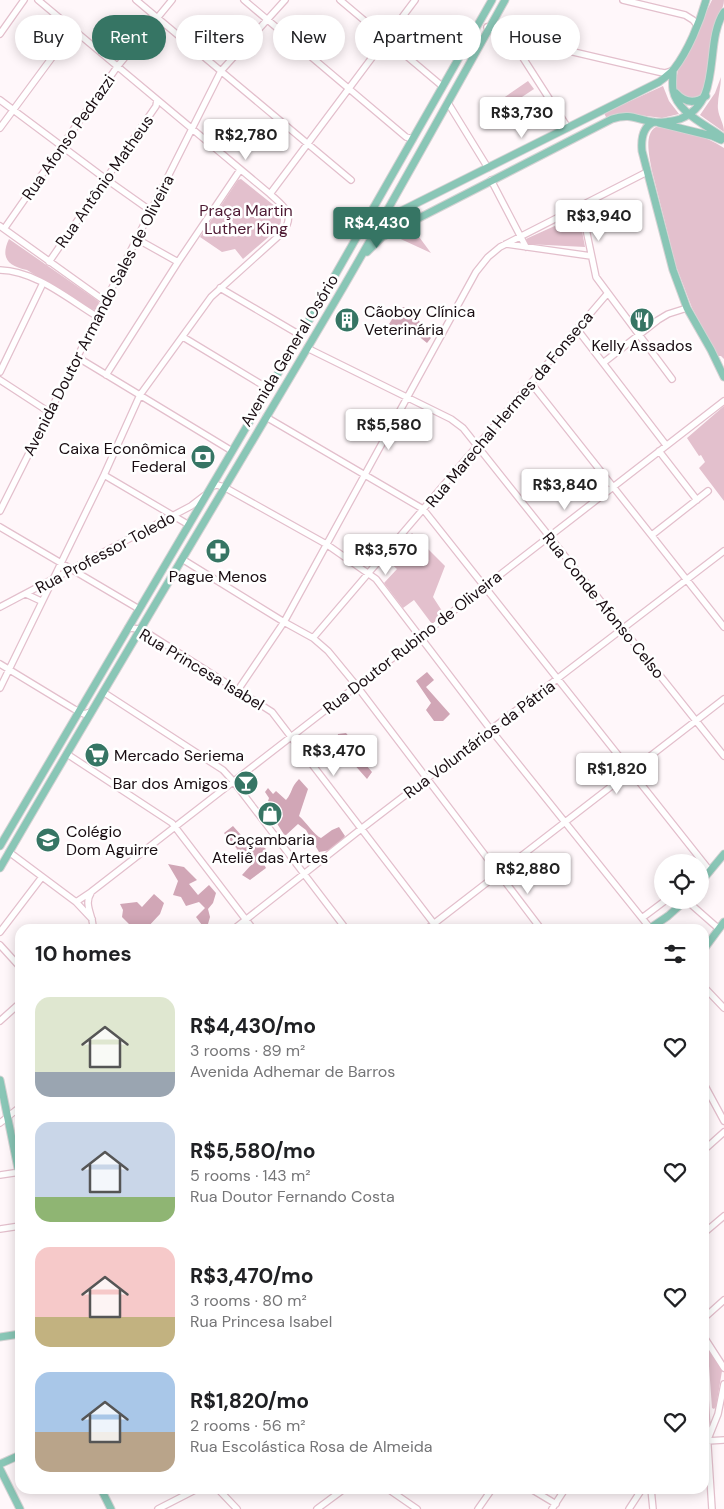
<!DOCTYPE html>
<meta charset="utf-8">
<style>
body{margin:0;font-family:"DM Sans",sans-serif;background:#f2f2f2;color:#202124;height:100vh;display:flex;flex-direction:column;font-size:19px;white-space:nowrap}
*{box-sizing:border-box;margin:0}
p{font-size:16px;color:#757577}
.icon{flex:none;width:28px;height:28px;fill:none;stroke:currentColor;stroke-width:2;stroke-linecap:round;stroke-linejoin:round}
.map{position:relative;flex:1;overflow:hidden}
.panel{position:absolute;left:15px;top:924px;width:694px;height:570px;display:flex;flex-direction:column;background:#fff;border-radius:15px;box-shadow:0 2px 12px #0003}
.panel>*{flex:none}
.top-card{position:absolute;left:15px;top:15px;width:695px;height:45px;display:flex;gap:10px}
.tools{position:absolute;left:654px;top:854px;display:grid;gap:10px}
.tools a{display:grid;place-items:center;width:55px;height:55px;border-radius:50%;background:#fff;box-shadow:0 2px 12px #0003;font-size:25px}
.price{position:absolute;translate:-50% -42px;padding:0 11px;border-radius:5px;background:#fff;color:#222;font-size:16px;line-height:32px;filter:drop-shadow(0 1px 2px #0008)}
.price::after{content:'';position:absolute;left:50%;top:30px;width:15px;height:11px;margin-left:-8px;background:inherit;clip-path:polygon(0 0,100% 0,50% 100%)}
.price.selected{background:#367564;color:#fff}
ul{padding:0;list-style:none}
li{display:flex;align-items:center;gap:15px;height:125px;padding:0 20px}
li span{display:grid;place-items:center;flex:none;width:140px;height:100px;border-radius:15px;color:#555}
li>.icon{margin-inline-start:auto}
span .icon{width:60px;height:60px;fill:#fffc;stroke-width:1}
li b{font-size:21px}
h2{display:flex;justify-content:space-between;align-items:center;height:60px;padding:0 20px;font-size:21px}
.tag{padding:0 18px;border-radius:22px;background:#fff;box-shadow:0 2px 12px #0003;font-size:18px;line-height:45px}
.tag.selected{background:#367564;color:#fff}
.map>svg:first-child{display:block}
.green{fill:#e3c0cd}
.forest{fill:#d1a6b6}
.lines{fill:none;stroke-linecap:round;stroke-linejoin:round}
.minor-casing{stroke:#e3bfcc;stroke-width:8}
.major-casing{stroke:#d6d3d4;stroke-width:9}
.minor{stroke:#fff;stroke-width:5.5}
.major{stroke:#89c6b6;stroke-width:7}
.labels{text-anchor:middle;stroke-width:5;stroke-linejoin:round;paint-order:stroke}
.street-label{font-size:16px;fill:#190d12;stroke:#fff}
.park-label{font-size:16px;fill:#4d1932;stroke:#fff}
.poi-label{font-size:16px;fill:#190d12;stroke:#fff;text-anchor:start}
</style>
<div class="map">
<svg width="724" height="1509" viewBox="0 0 724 1509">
<rect width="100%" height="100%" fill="#fff7fa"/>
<path class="green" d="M 712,0 L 724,0 C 724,9 718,13 716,21 C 712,36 712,93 696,98 C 693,100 688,99 685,99 L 675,88 L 678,69 Z
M 721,77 C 721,88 717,99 718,109 C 719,118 724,123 724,132 L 700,115 L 715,93 Z
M 528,81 L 534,89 L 504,109 L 499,101 Z
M 663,86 L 669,101 L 679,114 L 662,118 L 631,114 L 607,119 L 604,113 Z
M 656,127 C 679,128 705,135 724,148 L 724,359 L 721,356 L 718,356 L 692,308 L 676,266 L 652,171 C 650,159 643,134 656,127 Z
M 241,179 L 276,207 C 282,214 282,220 279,228 L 243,259 L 235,249 L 222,252 L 200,237 L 238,180 Z
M 579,215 L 585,247 L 527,244 L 526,239 L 528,238 Z
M 411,226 L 431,253 L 392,235 Z
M 9,239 L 94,298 L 99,302 L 98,309 L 95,310 L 91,309 L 27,270 C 8,266 0,258 9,239 Z
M 724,406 L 724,501 L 699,468 L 705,462 L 701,455 L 699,456 L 687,438 Z
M 412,533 L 445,566 L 433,597 L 444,614 L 432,624 L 414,600 L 403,608 L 384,583 L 397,569 L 387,560 Z
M 708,1352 L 711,1352 L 722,1371 L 716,1407 L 714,1409 L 712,1408 Z"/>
<path class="forest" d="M 400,307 L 404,307 C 409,313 415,316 420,322 L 418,326 L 431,338 L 427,343 L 411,330 L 408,332 L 403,330 L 400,332 L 389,324 Z
M 427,672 L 434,680 L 426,687 L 450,714 L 443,721 L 434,721 L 426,710 L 431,703 L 416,681 Z
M 346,733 L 352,740 L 364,747 L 366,754 L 361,759 L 372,772 L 367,779 L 352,762 L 346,765 L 340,759 L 335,749 L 338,734 Z
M 299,779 L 308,789 L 299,816 C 306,822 315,836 321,838 L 332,830 L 339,827 L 345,836 L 336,849 L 319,852 L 306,830 L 298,824 L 285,836 L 276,822 L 283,816 L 278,807 L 268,801 L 269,798 L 265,792 L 268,788 L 273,794 L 276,791 L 286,800 C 293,792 290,788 299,779 Z
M 233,826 L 248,843 L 255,840 L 266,849 L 261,859 L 266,868 L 250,880 L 242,875 L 252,864 L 246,859 L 239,865 L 233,864 L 237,849 L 224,833 Z
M 168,864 L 184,867 L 197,880 L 189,884 L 198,895 L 209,885 L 216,893 L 213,903 L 208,909 L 210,917 L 208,924 L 212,929 L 205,929 L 196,917 L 205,908 L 199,902 L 186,906 L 181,897 L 173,895 L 178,881 Z
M 154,894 L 164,903 L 160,914 L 146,929 L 128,929 L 131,926 L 122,917 L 123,910 L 120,904 L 137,902 L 142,907 Z"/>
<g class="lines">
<defs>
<path id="minor" d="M 136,0 L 351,180
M 244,0 L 406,137 L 413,139
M 340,0 L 442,86
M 623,0 L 685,15 L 693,20 L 697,25
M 487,27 L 506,36 L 518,39 L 659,72 L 665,73 L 671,71
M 0,34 L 24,0
M 506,36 L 516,47 L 568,128
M 0,100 L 103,177 L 151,211
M 448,103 L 488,168
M 0,128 L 73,29
M 491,180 L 526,247
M 270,194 L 415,0
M 581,205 L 596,277 L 672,379
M 0,226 L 106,302
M 4,229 L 117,67 L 172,0
M 137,239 L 178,262
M 506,244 L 591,256
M 49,262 L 156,106 L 157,100
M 0,270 C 36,271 68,299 98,317
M 220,288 L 300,335
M 577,329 L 666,445
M 183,337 L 269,389
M 307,348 L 451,419 L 463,428 L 724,756
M 77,357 L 232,451
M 603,363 L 658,320 L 668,314 L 687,308
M 0,372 L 43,283
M 106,375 L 178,262 L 240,170
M 0,380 L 49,412
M 531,383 L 724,627
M 266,417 L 423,509 L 710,871
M 659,451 L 697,500
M 104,475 L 189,525
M 212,486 L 217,485 L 224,487 L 326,544 L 376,579 L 491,730 L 650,928
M 0,511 L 221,71 L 285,0
M 0,527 L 139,609
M 652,535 L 708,491
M 182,559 L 284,622 L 313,638 L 328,651 L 356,685 L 541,929
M 26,594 L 41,601
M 0,607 L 191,506 L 204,496
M 128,628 L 141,629 L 272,712 L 438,929
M 313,638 L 607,294
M 0,664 L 74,709 L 84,714 L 91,712
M 0,688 L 104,475 L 140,395 L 211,297 L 282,233 C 297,214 283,206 270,194 L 38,0
M 238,690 L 284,622 L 476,272 L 488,257 L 500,247 L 647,172
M 103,692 L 223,770 L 234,782 L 346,929
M 67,754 L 172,823 L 253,929
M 9,852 L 76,902 L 92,919
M 91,893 C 83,905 94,916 93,929
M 686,900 L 719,929
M 76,902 L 91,892 L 724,401
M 642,918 L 666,900
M 234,929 L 361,829 L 724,551
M 427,929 L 724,699
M 0,932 L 42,877
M 0,945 L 20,967
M 704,987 L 724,1008
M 0,1021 L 20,1003
M 704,1084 L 724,1121
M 0,1123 L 20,1107
M 704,1150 L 724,1132
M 0,1175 L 20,1172
M 0,1229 L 20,1226
M 704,1233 L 724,1216
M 704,1318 L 724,1300
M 704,1337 L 724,1368
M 704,1384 L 712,1509
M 708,1439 L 718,1414 L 724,1384
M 707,1441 L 724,1440
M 218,1489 L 237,1509
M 388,1489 L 417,1509
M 531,1489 L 556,1504
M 651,1489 L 653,1509
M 158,1509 L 197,1489
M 317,1509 L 344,1489
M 478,1509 L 492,1489
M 552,1509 L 565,1489
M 629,1509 L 642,1489"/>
<path id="major" d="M 673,70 C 673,77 672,84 673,90 C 677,113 707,125 724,138
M 676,93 C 685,103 695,104 706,96
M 654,122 C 642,127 641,140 642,151 L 673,270 L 687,308 L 711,350 L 724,377
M 659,123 L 712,136 L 721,140
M 361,231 L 659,82 C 664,78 670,74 674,69 C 688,51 700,22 706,0
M 367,252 L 382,237 L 612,119 C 630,113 636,119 653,122 C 660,123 673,121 680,119 C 724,102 703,44 724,12
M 0,846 L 314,312 L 492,0
M 0,868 C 113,673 230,480 344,286 C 399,191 452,95 505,0
M 700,883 L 724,854
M 649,929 L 668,916 L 686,900
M 704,949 L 724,922
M 0,1080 L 20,1178
M 0,1337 L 20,1334
M 0,1464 L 20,1455
M 0,1469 L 20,1509
M 101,1489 L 111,1509"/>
</defs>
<use href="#minor" class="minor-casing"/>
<use href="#major" class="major-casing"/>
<use href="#minor" class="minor"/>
<use href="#major" class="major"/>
</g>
<defs>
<symbol id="building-disc" viewBox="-11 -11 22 22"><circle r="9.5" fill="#367564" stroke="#fff"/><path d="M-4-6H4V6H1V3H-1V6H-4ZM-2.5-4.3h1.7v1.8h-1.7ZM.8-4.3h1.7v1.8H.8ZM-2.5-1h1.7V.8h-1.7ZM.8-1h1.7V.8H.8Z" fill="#fff"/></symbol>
<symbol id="restaurant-disc" viewBox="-11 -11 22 22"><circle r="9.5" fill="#367564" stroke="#fff"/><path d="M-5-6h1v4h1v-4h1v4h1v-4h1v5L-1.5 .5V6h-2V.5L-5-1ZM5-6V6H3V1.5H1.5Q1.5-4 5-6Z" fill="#fff"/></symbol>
<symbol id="bank-disc" viewBox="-11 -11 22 22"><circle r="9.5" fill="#367564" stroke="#fff"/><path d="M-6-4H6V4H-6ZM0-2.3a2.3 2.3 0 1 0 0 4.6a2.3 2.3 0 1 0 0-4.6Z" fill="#fff"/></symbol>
<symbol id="pharmacy-disc" viewBox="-11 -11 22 22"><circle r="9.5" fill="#367564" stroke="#fff"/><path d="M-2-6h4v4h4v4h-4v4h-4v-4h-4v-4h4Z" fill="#fff"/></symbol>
<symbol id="supermarket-disc" viewBox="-11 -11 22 22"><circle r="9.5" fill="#367564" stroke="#fff"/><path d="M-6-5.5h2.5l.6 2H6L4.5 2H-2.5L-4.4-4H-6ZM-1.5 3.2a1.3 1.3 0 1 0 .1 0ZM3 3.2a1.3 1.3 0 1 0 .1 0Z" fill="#fff"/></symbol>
<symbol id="bar-disc" viewBox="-11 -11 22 22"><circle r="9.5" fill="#367564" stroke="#fff"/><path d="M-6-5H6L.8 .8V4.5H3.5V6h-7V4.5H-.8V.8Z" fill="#fff"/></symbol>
<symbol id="shop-disc" viewBox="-11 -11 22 22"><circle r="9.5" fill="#367564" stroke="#fff"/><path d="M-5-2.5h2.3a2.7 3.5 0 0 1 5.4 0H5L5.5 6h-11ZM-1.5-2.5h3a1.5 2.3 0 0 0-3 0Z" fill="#fff"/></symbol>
<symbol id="school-disc" viewBox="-11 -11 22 22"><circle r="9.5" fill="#367564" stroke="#fff"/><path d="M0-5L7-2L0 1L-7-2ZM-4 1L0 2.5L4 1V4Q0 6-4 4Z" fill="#fff"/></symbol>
</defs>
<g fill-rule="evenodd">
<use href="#building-disc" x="333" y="306" width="28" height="28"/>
<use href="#restaurant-disc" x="628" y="306" width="28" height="28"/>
<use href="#bank-disc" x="189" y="443" width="28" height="28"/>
<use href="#pharmacy-disc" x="204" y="537" width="28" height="28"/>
<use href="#supermarket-disc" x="83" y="741" width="28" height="28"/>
<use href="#bar-disc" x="232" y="769" width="28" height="28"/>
<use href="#shop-disc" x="256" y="800" width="28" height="28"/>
<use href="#school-disc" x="34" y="826" width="28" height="28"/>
</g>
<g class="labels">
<g class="street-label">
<text transform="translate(68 137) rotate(-55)" y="6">Rua Afonso Pedrazzi</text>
<text transform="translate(104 181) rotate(-55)" y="6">Rua Antônio Matheus</text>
<text transform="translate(98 315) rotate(-63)" y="6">Avenida Doutor Armando Sales de Oliveira</text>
<text transform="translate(289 350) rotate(-59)" y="6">Avenida General Osório</text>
<text transform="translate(509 409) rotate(-50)" y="6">Rua Marechal Hermes da Fonseca</text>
<text transform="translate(105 552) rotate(-28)" y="6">Rua Professor Toledo</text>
<text transform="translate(604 605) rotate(51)" y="6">Rua Conde Afonso Celso</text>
<text transform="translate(412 642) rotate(-38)" y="6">Rua Doutor Rubino de Oliveira</text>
<text transform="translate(202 669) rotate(31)" y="6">Rua Princesa Isabel</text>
<text transform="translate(479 739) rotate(-37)" y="6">Rua Voluntários da Pátria</text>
</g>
<g class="park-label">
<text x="246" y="216">Praça Martin<tspan x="246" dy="18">Luther King</tspan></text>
</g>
<g class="poi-label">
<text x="364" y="317">Cãoboy Clínica<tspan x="364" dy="18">Veterinária</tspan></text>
<text x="642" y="351" text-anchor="middle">Kelly Assados</text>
<text x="186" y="454" text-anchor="end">Caixa Econômica<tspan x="186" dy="18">Federal</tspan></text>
<text x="218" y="582" text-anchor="middle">Pague Menos</text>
<text x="114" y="761">Mercado Seriema</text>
<text x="228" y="789" text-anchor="end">Bar dos Amigos</text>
<text x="66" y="837">Colégio<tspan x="66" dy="18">Dom Aguirre</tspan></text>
<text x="270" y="845" text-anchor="middle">Caçambaria<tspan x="270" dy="18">Ateliê das Artes</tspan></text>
</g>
</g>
</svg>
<div class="tools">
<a><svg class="icon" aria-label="locate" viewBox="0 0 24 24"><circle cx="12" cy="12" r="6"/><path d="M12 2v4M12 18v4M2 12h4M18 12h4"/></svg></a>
</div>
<b class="price" style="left:522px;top:139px">R$3,730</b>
<b class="price" style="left:246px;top:161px">R$2,780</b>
<b class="price" style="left:599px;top:242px">R$3,940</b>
<b class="price selected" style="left:377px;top:249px">R$4,430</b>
<b class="price" style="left:389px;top:451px">R$5,580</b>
<b class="price" style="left:565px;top:511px">R$3,840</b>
<b class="price" style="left:386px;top:576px">R$3,570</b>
<b class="price" style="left:334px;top:777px">R$3,470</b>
<b class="price" style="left:617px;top:795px">R$1,820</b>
<b class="price" style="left:528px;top:895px">R$2,880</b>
<div class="top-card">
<a class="tag">Buy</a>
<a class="tag selected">Rent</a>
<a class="tag">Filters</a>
<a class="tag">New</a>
<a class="tag">Apartment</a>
<a class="tag">House</a>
</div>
<section class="panel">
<h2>10 homes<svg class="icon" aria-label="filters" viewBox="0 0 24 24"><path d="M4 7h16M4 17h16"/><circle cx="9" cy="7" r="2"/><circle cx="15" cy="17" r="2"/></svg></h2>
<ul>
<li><span style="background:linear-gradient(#dfe7d0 75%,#9aa5b1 0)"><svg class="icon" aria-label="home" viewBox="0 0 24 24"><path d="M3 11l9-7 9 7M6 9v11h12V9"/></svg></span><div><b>R$4,430/mo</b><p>3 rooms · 89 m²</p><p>Avenida Adhemar de Barros</p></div><svg class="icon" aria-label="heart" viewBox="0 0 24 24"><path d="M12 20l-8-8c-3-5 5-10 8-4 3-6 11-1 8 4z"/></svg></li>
<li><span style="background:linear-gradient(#c9d6e8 75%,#8fb573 0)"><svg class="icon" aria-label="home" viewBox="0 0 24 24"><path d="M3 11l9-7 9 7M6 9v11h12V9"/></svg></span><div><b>R$5,580/mo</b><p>5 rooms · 143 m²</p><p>Rua Doutor Fernando Costa</p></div><svg class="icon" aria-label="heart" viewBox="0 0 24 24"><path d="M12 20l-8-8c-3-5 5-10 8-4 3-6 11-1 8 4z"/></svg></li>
<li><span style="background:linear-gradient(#f6c9c9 70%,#c2b280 0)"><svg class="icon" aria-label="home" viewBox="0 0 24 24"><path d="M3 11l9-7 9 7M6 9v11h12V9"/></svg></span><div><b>R$3,470/mo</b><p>3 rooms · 80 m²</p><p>Rua Princesa Isabel</p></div><svg class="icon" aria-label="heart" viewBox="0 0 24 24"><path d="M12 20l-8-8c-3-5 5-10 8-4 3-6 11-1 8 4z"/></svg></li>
<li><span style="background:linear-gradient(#a9c7e8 60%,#b9a48a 0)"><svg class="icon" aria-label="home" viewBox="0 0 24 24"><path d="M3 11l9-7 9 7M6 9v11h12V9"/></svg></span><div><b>R$1,820/mo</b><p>2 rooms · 56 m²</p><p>Rua Escolástica Rosa de Almeida</p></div><svg class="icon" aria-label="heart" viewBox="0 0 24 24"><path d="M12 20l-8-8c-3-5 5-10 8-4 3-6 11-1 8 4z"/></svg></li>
</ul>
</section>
</div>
